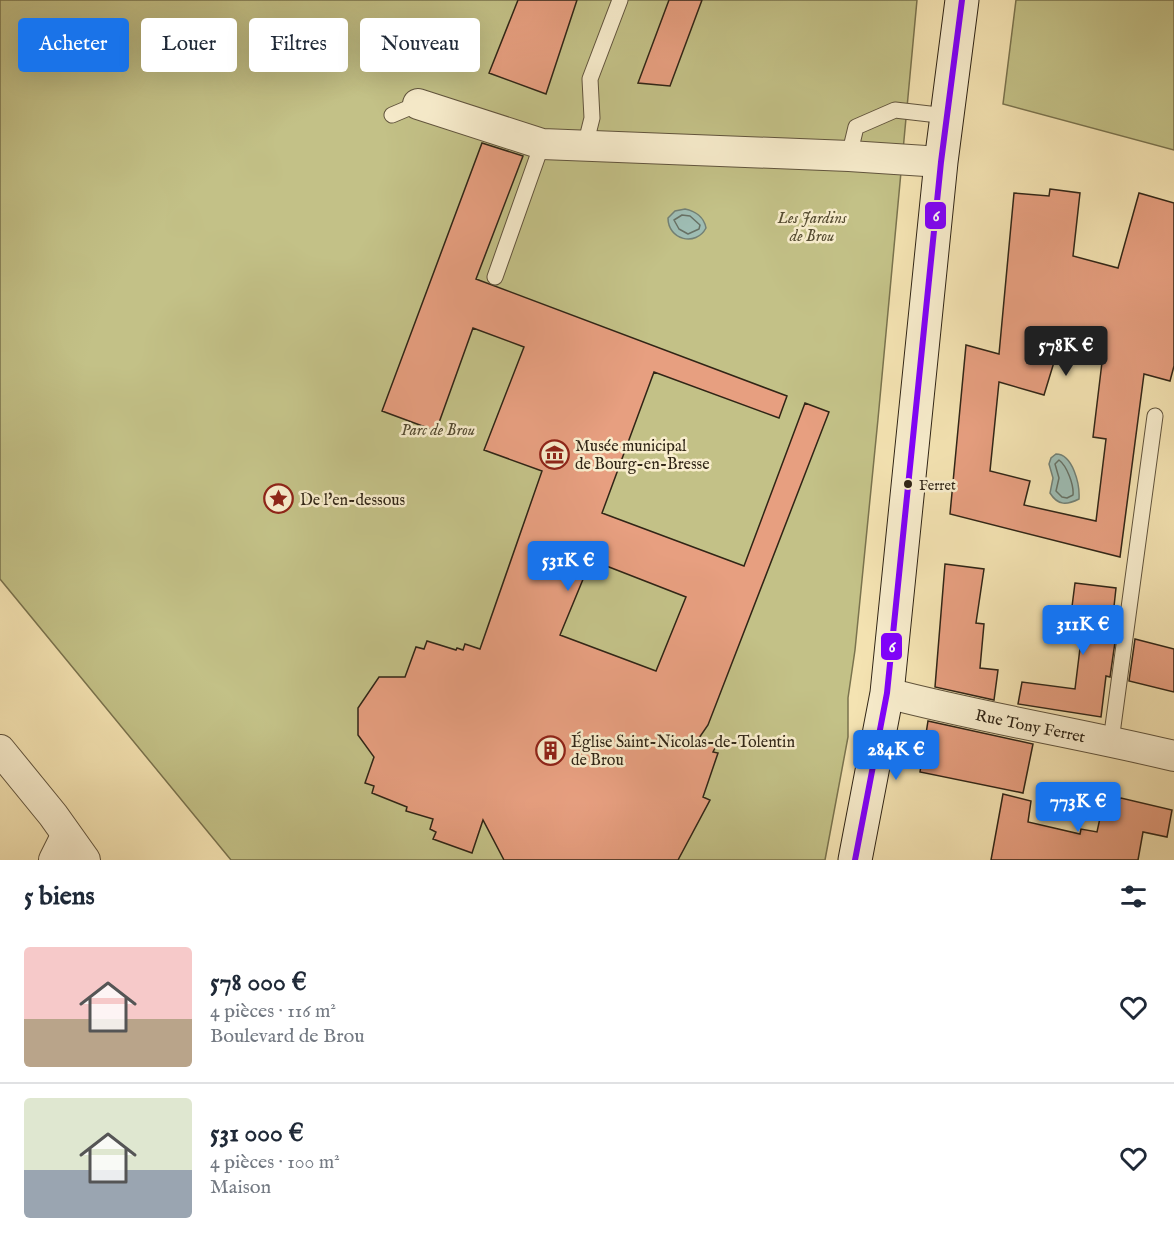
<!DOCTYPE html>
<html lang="fr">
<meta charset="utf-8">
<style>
body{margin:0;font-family:"IM FELL English",serif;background:#f6f6f7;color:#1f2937;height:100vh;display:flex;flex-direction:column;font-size:22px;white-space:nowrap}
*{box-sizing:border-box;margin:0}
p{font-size:20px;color:#747a83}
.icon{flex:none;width:33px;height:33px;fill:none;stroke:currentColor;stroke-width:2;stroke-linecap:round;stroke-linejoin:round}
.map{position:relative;height:860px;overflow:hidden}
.drawer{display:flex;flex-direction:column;background:#fff;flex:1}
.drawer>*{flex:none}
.guide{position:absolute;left:18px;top:18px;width:600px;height:54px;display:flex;gap:12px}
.price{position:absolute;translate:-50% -51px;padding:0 14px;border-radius:6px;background:#1a73e8;color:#fff;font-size:20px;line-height:39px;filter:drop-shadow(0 2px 3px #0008)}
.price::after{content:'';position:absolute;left:50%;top:36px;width:18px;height:14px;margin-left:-9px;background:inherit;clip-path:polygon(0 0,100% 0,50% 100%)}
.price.on{background:#222;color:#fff}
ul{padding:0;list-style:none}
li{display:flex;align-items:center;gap:18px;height:150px;padding:0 24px}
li+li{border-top:2px solid #e0e1e3}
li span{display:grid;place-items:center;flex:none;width:168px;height:120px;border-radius:6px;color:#555}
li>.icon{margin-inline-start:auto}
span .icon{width:72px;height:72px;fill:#fffc;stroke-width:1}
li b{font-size:26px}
h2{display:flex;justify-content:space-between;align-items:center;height:72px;padding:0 24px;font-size:26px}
.pill{padding:0 21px;border-radius:6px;background:#fff;box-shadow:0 6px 24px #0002;font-size:21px;line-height:54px}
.pill.on{background:#1a73e8;color:#fff}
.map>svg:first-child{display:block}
.green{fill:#c3c187;stroke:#7a734e;stroke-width:1.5}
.water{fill:#9ebdb4;stroke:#728075;stroke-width:1.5}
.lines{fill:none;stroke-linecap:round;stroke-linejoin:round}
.shore{stroke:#677165;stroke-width:1.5}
.building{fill:#e79f80;stroke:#302516;stroke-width:1.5;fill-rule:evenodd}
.lane-casing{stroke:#61543d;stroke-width:17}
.street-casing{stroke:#61543d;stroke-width:32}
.secondary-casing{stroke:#302516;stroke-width:35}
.lane{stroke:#f8edcd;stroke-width:15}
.street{stroke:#f8edcd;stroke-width:30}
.secondary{stroke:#f8edcd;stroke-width:33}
.bus-1-casing{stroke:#f8edcd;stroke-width:10}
.bus-1{stroke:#8000ff;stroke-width:6}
.bus-dot{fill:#302516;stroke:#f8edcd;stroke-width:2}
.labels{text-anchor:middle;stroke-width:5;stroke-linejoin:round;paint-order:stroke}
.bus-label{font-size:14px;fill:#302516;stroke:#f8edcd;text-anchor:start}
.park-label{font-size:16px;font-style:italic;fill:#554c32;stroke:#f8edcd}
.poi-label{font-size:16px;fill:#302516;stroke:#f8edcd;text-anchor:start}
.street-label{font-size:16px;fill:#302516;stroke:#f8edcd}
.line-badge{stroke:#f8edcd;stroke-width:2}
.badge-label{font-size:16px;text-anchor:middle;font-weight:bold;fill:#fff}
</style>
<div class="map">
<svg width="1174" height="860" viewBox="0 0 1174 860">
<rect width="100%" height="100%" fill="#f4e3b2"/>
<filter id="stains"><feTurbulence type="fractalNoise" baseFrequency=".00333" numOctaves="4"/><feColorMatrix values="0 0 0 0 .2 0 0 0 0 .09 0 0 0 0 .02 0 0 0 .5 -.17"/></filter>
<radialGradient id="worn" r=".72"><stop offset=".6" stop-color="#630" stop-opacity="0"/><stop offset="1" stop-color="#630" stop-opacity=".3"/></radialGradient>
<path class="green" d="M 0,0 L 917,0 L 878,419 L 855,650 L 848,698 L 848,737 L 825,860 L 231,860 L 0,579 Z
M 1016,0 L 1174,0 L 1174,150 L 1003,104 Z"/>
<path class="water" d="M 685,209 C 695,211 704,217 706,228 C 696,247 668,240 668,218 L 675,211 Z
M 1056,454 C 1073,454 1080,485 1079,499 C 1067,505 1058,506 1050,493 L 1053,478 L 1049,464 L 1051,458 Z"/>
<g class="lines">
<path class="shore" d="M 682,215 L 690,216 L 700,225 L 699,229 L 688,234 L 679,229 L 674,220 Z
M 1059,460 C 1067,466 1074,485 1073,495 L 1067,498 L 1062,497 L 1056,491 L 1059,478 L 1055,464 Z"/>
</g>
<path class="building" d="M 518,0 L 577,0 L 546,94 L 489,73 Z
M 669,0 L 702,0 L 670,86 L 638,83 Z
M 482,143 L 523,156 L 476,279 L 787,396 L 779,418 L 654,372 L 602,513 L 744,566 L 805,403 L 829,412 L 708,725 L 699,738 L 716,746 L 713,752 L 718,753 L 703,797 L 710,800 L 678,860 L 504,860 L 483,820 L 472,853 L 433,839 L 436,832 L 430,829 L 433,819 L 406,811 L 407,807 L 372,793 L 374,786 L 365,783 L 374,757 L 358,735 L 358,708 L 379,677 L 405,677 L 416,647 L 424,649 L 427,641 L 456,650 L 457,648 L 463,650 L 465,644 L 480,649 L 542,471 L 484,450 L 524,347 L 473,328 L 436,431 L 382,411 ZM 591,560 L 686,597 L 656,671 L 560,635 Z
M 1050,189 L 1080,193 L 1073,256 L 1118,268 L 1139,193 L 1174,203 L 1174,366 L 1170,381 L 1144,374 L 1120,557 L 950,514 L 966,345 L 999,354 L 1014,193 L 1049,196 ZM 1058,349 L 1103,354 L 1093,437 L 1106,439 L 1096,521 L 1024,505 L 1030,481 L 990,471 L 999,382 L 1044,395 Z
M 945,564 L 984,569 L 976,623 L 984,624 L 980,668 L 998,670 L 994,700 L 935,687 Z
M 1075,583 L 1116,588 L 1111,634 L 1116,635 L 1110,677 L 1106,676 L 1101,717 L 1018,704 L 1022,682 L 1075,689 L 1081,640 L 1068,638 Z
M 1135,639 L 1174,649 L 1174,692 L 1129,681 Z
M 928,721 L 1033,744 L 1023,793 L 920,772 Z
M 1003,794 L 1031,801 L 1028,822 L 1080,834 L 1081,829 L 1097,832 L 1102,809 L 1121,798 L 1172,810 L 1167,837 L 1143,832 L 1138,860 L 991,860 Z"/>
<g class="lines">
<defs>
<path id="lane" d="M 392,115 L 418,104
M 585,146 L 592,118 L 590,79 L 620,0
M 849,156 L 856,127 L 895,110 L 947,116
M 495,277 L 542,144
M 1111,741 L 1155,416"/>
<g id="street">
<path d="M 418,104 L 542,144 L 849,156 L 941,162"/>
<path id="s1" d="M 887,693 C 982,718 1079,733 1174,756"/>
<path d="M 0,750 L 53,815 L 85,860"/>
<path d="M 54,860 L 66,836"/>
</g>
<path id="secondary" d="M 855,860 L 887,693 L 941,162 L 962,0"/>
</defs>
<use href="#lane" class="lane-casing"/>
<use href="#street" class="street-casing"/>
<use href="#secondary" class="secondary-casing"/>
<use href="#lane" class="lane"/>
<use href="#street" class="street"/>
<use href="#secondary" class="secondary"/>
<defs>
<path id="bus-1" d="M 855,860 L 887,693 L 941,162 L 962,0"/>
</defs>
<use href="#bus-1" class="bus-1-casing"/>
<use href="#bus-1" class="bus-1"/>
</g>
<defs>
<symbol id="museum-ring" viewBox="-11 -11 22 22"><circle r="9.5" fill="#f8edcd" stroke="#8f2418" stroke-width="1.5"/><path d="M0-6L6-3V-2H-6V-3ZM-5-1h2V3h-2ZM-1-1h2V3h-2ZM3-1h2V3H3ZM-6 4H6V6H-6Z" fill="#8f2418"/></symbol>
<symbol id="sight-ring" viewBox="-11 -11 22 22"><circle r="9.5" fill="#f8edcd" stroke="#8f2418" stroke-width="1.5"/><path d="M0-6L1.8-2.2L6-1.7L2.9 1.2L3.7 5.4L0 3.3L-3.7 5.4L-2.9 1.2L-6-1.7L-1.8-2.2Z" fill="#8f2418"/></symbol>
<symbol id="building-ring" viewBox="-11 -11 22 22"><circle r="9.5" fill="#f8edcd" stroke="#8f2418" stroke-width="1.5"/><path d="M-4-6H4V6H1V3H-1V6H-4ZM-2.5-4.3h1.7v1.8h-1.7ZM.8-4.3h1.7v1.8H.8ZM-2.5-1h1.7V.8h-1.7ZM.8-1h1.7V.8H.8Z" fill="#8f2418"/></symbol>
</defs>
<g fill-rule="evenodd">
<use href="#museum-ring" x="538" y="438" width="33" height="33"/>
<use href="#sight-ring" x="262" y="482" width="33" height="33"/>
<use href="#building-ring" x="534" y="734" width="33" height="33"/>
</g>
<circle class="bus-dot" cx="908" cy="484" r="5"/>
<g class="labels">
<g class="bus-label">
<text x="919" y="490">Ferret</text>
</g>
<g class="park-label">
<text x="812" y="223">Les Jardins<tspan x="812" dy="18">de Brou</tspan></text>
<text x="438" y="435">Parc de Brou</text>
</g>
<g class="poi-label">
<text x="575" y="451">Musée municipal<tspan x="575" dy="18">de Bourg-en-Bresse</tspan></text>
<text x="300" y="505">De l'en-dessous</text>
<text x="571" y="747">Église Saint-Nicolas-de-Tolentin<tspan x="571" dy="18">de Brou</tspan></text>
</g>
<g class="street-label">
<text dy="6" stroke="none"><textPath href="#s1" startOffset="147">Rue Tony Ferret</textPath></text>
</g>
</g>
<g class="line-badge">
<rect x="924" y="201" width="23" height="29" rx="6" fill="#8000ff"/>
<rect x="880" y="632" width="23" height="29" rx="6" fill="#8000ff"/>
</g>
<g class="badge-label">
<text x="936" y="221">6</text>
<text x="892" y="652">6</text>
</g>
<rect width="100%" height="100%" filter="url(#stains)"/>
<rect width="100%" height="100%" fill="url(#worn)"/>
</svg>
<b class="price on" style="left:1066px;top:377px">578K €</b>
<b class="price" style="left:568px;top:592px">531K €</b>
<b class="price" style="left:1083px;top:656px">311K €</b>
<b class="price" style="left:896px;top:781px">284K €</b>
<b class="price" style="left:1078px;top:833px">773K €</b>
<div class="guide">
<a class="pill on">Acheter</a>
<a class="pill">Louer</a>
<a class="pill">Filtres</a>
<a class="pill">Nouveau</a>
</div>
</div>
<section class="drawer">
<h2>5 biens<svg class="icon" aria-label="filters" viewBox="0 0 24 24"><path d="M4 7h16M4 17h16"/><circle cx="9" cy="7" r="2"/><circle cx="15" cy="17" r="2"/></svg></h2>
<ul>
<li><span style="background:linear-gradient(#f6c9c9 60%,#b9a48a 0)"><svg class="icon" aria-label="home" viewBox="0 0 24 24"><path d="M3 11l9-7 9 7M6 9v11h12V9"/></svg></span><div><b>578 000 €</b><p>4 pièces · 116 m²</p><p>Boulevard de Brou</p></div><svg class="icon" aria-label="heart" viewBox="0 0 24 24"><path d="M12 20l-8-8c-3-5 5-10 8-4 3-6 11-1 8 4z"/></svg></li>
<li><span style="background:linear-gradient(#dfe7d0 60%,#9aa5b1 0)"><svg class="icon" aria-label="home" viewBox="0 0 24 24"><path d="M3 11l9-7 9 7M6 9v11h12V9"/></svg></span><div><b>531 000 €</b><p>4 pièces · 100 m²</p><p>Maison</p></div><svg class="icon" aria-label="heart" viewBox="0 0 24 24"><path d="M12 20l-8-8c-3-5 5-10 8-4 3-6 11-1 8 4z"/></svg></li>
</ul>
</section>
